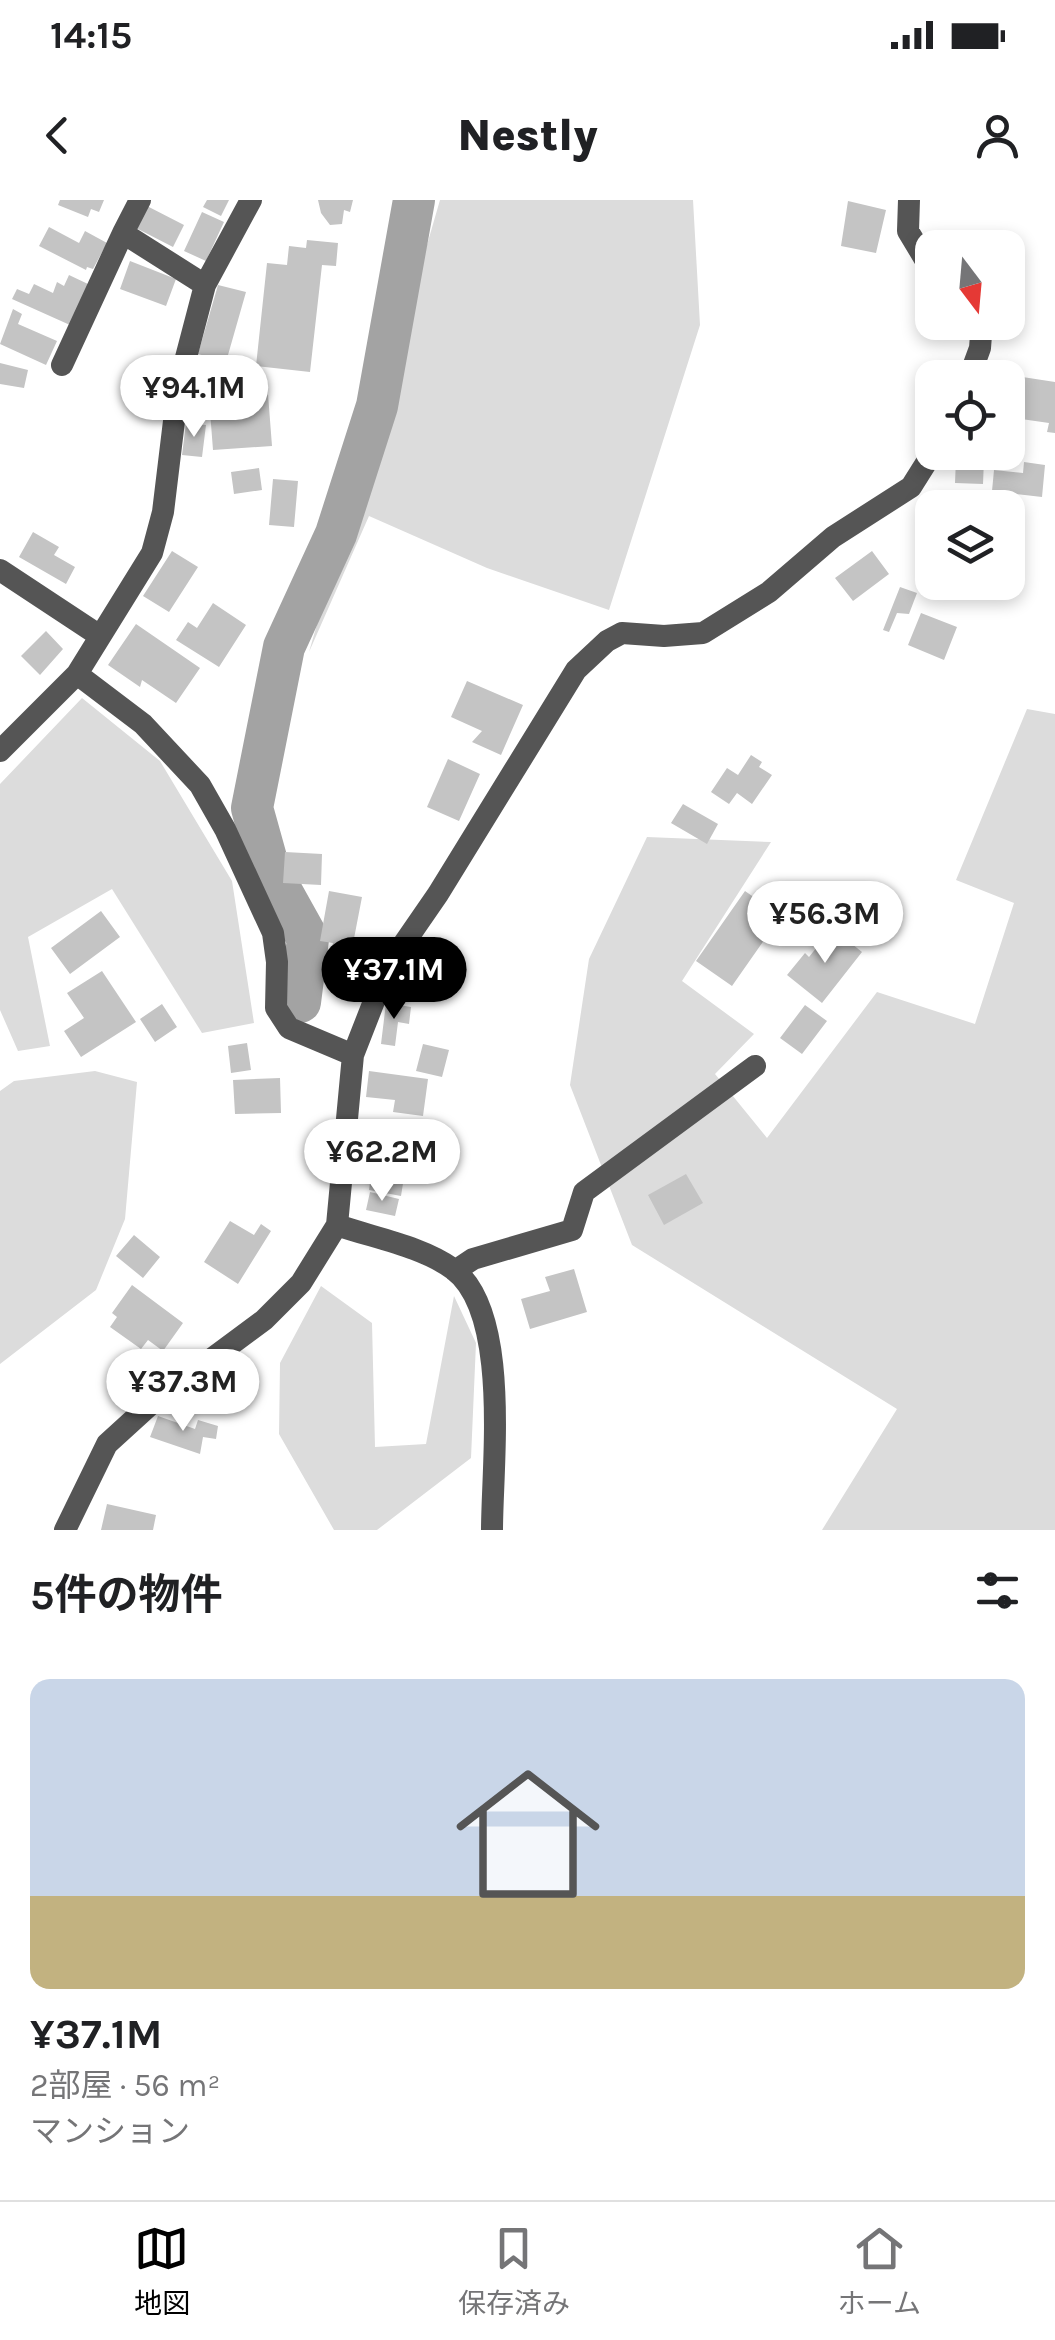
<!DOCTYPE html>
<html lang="ja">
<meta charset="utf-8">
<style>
body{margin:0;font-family:Karla,"Noto Sans JP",sans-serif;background:#f6f6f6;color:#202124;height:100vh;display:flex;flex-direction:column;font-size:38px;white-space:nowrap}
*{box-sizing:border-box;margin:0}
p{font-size:32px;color:#757577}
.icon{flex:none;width:55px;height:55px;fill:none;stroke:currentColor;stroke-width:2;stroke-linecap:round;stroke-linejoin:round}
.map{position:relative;height:1330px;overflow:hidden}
.panel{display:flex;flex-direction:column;background:#fff;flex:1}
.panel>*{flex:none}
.needle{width:65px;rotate:164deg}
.buttons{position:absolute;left:915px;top:30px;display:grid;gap:20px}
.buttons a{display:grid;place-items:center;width:110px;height:110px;border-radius:20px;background:#fff;box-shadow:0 5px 15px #0003;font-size:50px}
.price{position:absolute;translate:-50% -85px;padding:0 22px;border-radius:35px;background:#fff;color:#222;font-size:32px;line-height:65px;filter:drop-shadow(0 2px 5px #0008)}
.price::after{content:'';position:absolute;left:50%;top:60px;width:30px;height:22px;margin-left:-15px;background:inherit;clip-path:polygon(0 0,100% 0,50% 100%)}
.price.current{background:#000;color:#fff}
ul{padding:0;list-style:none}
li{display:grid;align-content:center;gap:20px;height:530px;padding:0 30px}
li span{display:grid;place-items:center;height:310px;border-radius:20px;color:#555}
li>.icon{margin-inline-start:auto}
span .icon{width:180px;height:180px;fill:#fffc;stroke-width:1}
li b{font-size:42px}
h2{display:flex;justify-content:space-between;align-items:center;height:120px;padding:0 30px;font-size:42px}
.status{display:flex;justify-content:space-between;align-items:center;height:70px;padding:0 50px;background:#fff;direction:ltr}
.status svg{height:28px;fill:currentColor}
header{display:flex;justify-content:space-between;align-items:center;height:130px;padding:0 30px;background:#fff;font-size:45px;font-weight:800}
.dock{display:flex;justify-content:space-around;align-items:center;height:140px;border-top:2px solid #e0e0e0;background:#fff;font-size:28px;color:#757577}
.dock a{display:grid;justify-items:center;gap:5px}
.dock .current{color:#000}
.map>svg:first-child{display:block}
.green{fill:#dcdcdc}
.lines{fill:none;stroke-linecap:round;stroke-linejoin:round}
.river{stroke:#a3a3a3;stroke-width:42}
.building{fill:#c4c4c4}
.minor{stroke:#555;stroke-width:22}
</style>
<div class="status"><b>14:15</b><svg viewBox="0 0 49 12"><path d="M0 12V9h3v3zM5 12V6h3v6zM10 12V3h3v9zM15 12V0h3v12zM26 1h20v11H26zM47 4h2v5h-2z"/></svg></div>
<header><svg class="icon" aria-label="back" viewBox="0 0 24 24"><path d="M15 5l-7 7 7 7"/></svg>Nestly<svg class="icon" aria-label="person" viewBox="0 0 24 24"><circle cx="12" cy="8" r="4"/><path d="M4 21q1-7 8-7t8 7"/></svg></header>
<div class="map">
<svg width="1055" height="1330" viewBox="0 0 1055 1330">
<rect width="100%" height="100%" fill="#fff"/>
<path class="green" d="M 440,0 L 693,0 L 700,125 L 609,410 L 487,368 L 369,316 L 309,452 Z
M 82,498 L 160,561 L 232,681 L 254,823 L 202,833 L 112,689 L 28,737 L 50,846 L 18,851 L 0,810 L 0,584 Z
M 1027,509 L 1055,514 L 1055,1330 L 822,1330 L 897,1209 L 632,1045 L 570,885 L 589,759 L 647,637 L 771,642 L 682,781 L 754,834 L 715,874 L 767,938 L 877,792 L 975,824 L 1014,703 L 956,680 Z
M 95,871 L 137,882 L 125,1019 L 96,1090 L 0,1164 L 0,891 L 14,881 Z
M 321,1086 L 372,1123 L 375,1247 L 426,1244 L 454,1096 L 476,1143 L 471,1258 L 377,1330 L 334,1330 L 279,1234 L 280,1163 Z"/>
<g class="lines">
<path class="river" d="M 300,802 L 308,739 L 269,669 L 252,608 L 284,447 L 336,334 L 377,206 L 414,0"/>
</g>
<path class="building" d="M 60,0 L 104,0 L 99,12 L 91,9 L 88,17 L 58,5 Z
M 207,0 L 229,0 L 221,16 L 203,7 Z
M 318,0 L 353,0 L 350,12 L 344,10 L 342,24 L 330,25 L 321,13 Z
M 848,1 L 886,10 L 876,53 L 841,46 Z
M 147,6 L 184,25 L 173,47 L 136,28 Z
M 202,12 L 224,22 L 206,61 L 184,51 Z
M 49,27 L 79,43 L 85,31 L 107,43 L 93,69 L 87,67 L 86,70 L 39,46 Z
M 307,40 L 338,43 L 336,66 L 322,65 L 310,172 L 256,166 L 267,63 L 287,65 L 289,46 L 306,48 Z
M 130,61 L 176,79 L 166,106 L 120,89 Z
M 69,75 L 88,84 L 70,125 L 12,99 L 17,89 L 29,94 L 34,84 L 53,93 L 57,82 L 64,86 Z
M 218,85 L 246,92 L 226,162 L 198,154 Z
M 13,109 L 22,114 L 18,124 L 57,141 L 46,165 L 0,144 Z
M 0,163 L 28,170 L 24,188 L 0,184 Z
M 984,171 L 1055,182 L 1055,233 L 1047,232 L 1049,223 L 1008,217 L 1008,178 L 983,178 Z
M 267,181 L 272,246 L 213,250 L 210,211 L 238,209 L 236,184 Z
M 190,189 L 208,192 L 206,209 L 188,206 Z
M 186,223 L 206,225 L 202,257 L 182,255 Z
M 956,258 L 984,259 L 983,284 L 955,283 Z
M 1024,262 L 1045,265 L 1042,297 L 992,291 L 994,270 L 1023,273 Z
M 259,268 L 262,290 L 234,294 L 231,272 Z
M 273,279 L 298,281 L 294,327 L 269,325 Z
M 33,332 L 59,347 L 54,355 L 75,367 L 66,384 L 19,357 Z
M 172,351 L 198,367 L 169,412 L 143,396 Z
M 872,351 L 889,374 L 853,401 L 835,378 Z
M 900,387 L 917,393 L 909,414 L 897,413 L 889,432 L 883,430 Z
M 213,403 L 246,425 L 219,467 L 176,440 L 188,422 L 197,428 Z
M 921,413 L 957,427 L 944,460 L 908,445 Z
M 136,424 L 200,468 L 176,503 L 142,480 L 140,487 L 108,465 Z
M 46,431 L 63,449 L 40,475 L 21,456 Z
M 467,481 L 523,505 L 501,555 L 472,542 L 482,531 L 451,517 Z
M 751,555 L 762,562 L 759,567 L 772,575 L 752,604 L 737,593 L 729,604 L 711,592 L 727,568 L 738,575 Z
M 448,559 L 480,574 L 459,621 L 427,607 Z
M 683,604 L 718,624 L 707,644 L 671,623 Z
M 285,652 L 322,654 L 321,685 L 283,683 Z
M 329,691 L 362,697 L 351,754 L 331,751 L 333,743 L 320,741 Z
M 745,691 L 781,716 L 732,786 L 696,761 Z
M 101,711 L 120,737 L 70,774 L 51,748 Z
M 832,728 L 862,752 L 822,803 L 787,775 L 805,753 L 809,757 Z
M 102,771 L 136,822 L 81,857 L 64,831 L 84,818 L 67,793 Z
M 386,803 L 411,807 L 409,824 L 398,822 L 395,846 L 381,844 Z
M 162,804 L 177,827 L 155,842 L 140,819 Z
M 805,805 L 827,821 L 802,854 L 780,838 Z
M 247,843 L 251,870 L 231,873 L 228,846 Z
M 423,844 L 449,850 L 442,877 L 416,871 Z
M 369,871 L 428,879 L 423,916 L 393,912 L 395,900 L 366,897 Z
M 280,878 L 281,913 L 235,914 L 233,880 Z
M 359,921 L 374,925 L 369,944 L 355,940 Z
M 374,947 L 408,952 L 401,996 L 369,990 L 371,976 L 365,975 L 367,960 L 372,961 Z
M 686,974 L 703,1003 L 664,1025 L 648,995 Z
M 370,992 L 399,999 L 395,1016 L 366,1010 Z
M 230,1021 L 254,1035 L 261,1024 L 271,1031 L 238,1084 L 204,1062 Z
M 134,1035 L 160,1057 L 143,1078 L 116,1056 Z
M 574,1069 L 587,1112 L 530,1129 L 521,1099 L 550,1091 L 545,1077 Z
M 132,1085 L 183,1123 L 163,1151 L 148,1140 L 141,1149 L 110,1127 L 117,1117 L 112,1113 Z
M 158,1216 L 195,1229 L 198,1220 L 218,1226 L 216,1239 L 203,1237 L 200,1254 L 150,1237 Z
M 107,1304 L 156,1315 L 153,1330 L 101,1330 Z"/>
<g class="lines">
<path class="minor" d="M 140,0 L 123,33 L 205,85
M 909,0 L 908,31 L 932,71
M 62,165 L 123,33
M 969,178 L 980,148 L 982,122
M 0,370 L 100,436
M 77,474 L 143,524 L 200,585 L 225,629 L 273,733 L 277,762 L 276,808 L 289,828 L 353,855
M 0,551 L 77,474 L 152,353 L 163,312 L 178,188 L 205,85 L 251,0
M 337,1025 C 374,1038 421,1046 453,1069 C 511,1112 492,1265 492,1330
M 455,1071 L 473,1059 L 572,1030 L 584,992 L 755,866
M 65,1330 L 107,1244 L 152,1203 L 264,1120 L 301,1083 L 337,1025 L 353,855 L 387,768 L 438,694 L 576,470 L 607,441 L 622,433 L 664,436 L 703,433 L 769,392 L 833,337 L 911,287 L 933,252"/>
</g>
</svg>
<div class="buttons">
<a><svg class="needle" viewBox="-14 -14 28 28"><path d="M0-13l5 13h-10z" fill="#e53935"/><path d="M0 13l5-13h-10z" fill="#757577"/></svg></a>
<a><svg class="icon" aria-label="locate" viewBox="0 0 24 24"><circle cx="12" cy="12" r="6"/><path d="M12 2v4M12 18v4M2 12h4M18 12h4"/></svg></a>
<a><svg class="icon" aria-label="layers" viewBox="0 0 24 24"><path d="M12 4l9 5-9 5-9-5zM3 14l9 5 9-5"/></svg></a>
</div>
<b class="price" style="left:194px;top:240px">¥94.1M</b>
<b class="price" style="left:825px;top:766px">¥56.3M</b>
<b class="price current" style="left:394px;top:822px">¥37.1M</b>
<b class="price" style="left:382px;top:1004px">¥62.2M</b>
<b class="price" style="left:183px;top:1234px">¥37.3M</b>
</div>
<section class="panel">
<h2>5件の物件<svg class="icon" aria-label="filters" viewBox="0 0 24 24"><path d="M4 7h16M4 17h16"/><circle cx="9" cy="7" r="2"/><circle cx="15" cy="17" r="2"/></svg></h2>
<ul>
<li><span style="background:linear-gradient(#c9d6e8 70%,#c2b280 0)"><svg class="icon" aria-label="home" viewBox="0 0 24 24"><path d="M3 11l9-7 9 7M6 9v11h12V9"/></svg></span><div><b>¥37.1M</b><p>2部屋 · 56 m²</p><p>マンション</p></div></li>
</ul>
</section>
<nav class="dock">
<a class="current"><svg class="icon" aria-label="map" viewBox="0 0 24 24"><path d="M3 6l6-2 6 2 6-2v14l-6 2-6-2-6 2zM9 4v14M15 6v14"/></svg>地図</a>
<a><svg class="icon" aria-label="saved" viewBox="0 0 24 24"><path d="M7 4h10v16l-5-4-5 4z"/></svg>保存済み</a>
<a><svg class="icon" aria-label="home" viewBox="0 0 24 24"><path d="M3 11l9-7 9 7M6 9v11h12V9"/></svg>ホーム</a>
</nav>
